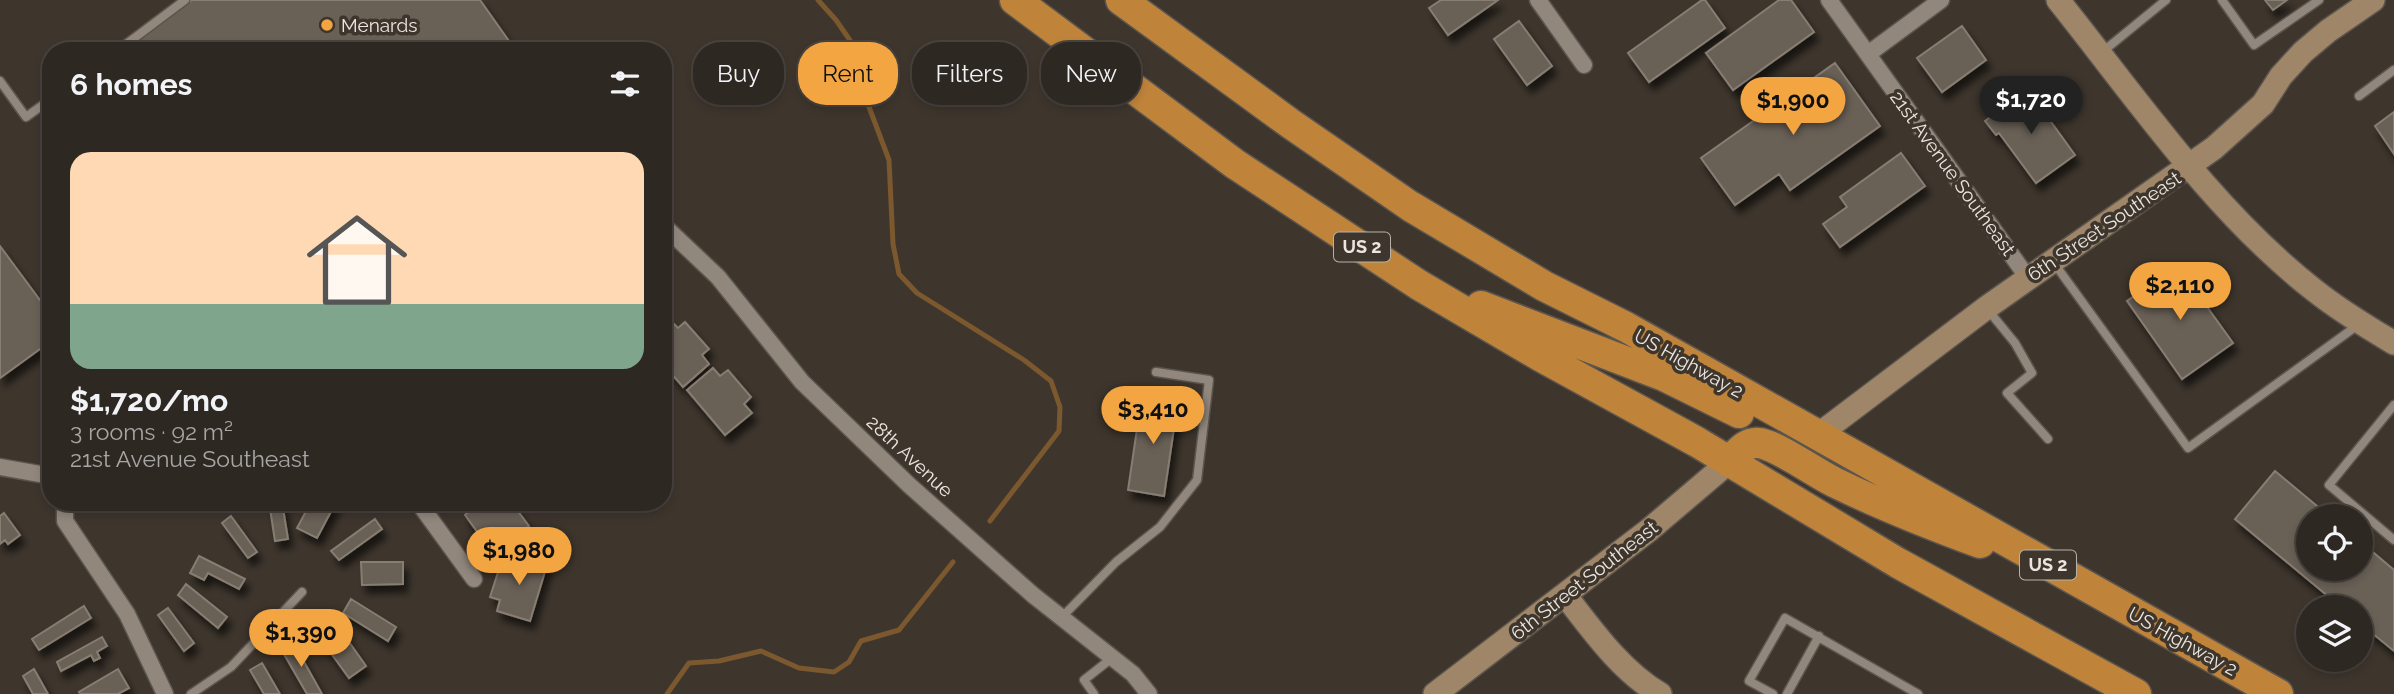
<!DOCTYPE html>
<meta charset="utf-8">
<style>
body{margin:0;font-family:Raleway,sans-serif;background:#36302a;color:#f1f3f6;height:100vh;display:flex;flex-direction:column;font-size:26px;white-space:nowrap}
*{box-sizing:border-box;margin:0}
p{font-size:23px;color:#a7a6a5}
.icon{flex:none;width:38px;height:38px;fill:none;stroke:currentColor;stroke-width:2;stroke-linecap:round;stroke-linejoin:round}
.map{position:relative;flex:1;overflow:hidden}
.sheet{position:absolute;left:42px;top:42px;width:630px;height:469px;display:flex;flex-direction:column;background:#2e2822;border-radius:28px;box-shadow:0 4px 10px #0003,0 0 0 2px #494440}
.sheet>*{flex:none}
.top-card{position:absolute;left:693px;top:42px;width:665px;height:63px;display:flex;gap:14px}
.fabs{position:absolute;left:2296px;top:504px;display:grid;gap:14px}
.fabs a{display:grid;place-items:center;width:77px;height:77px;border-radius:50%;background:#2e2822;box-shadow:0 4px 10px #0003,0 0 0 2px #494440;font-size:35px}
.price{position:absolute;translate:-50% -60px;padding:0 16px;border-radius:24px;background:#f2a541;color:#111;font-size:23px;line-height:46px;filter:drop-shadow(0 2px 4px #0008)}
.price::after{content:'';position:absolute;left:50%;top:42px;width:21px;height:16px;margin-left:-10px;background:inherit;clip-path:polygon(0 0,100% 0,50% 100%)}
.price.current{background:#222;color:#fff}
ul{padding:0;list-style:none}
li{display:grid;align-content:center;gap:14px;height:371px;padding:0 28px}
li+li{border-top:2px solid #494440}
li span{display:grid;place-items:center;height:217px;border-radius:21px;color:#555}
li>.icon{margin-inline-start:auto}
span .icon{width:126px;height:126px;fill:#fffc;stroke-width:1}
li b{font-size:30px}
h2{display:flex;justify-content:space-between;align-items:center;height:84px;padding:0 28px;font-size:30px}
.chip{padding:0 24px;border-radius:28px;background:#2e2822;box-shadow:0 4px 10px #0003,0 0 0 2px #494440;font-size:24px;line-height:63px}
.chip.current{background:#f2a541;color:#111}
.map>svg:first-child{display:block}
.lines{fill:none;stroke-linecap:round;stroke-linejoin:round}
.stream{stroke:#7b582e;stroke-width:5}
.building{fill:#696056;stroke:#867d73;stroke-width:2;filter:url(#shadow)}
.lane-casing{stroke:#5c554e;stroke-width:11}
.street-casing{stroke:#5c554e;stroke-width:19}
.secondary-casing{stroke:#5c554e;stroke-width:26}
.highway-casing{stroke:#5c554e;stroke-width:33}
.lane{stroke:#91877d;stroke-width:8}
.street{stroke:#91877d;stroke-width:16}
.secondary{stroke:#9f8669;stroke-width:23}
.highway{stroke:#bf843a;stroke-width:30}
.poi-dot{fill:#f2a541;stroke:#3e362d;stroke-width:2.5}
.labels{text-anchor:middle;stroke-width:7;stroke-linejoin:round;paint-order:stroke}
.shield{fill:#3e362d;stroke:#b7b1aa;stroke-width:2}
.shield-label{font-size:18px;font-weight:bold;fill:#ebe6e0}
.poi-label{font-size:19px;fill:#ebe6e0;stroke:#3e362d;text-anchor:start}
.street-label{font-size:19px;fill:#ebe6e0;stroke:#3e362d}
</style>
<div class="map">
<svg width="2394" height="694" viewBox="0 0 2394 694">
<defs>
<filter id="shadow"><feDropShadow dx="4.5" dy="8" stdDeviation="3.5" flood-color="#0009"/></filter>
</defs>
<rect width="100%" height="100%" fill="#3e362d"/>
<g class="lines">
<path class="stream" d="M 818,0 L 836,20 L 858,52 L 863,91 L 889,160 L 893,244 L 899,274 L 917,293 L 1024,360 L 1051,381 L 1060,407 L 1059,431 L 990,521
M 667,694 L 689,663 L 719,661 L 761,651 L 799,668 L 834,672 L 849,662 L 861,641 L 899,630 L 953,562"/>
</g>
<path class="building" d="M 192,0 L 480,0 L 516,51 L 120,51 Z
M 1441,0 L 1498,0 L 1448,35 L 1429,8 Z
M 1702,0 L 1705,0 L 1725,28 L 1649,82 L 1628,53 Z
M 1779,0 L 1791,0 L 1814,32 L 1733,90 L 1706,53 Z
M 2265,0 L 2287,0 L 2273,10 Z
M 1519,21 L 1552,66 L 1527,85 L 1494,39 Z
M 1962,26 L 1986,60 L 1942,92 L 1917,58 Z
M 1835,63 L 1880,126 L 1790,190 L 1779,174 L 1735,205 L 1701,158 Z
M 2028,90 L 2075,155 L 2036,183 L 1999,133 L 1996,135 L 1985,121 Z
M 2394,112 L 2394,154 L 2375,126 Z
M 1901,153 L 1925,186 L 1840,247 L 1823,224 L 1847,207 L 1840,197 Z
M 0,246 L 51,315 L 51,341 L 0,378 Z
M 2177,265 L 2233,343 L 2182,379 L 2127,301 Z
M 670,320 L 678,328 L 685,322 L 709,349 L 702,355 L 709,364 L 683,387 L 663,364 L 663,326 Z
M 713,368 L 720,376 L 728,370 L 751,397 L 744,404 L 752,413 L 725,435 L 687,390 Z
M 1142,395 L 1178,401 L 1164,496 L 1128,490 Z
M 2275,471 L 2329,516 L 2308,516 L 2308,569 L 2361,569 L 2361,542 L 2394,570 L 2394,651 L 2361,624 L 2361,607 L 2341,607 L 2235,519 Z
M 269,502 L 282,502 L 288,539 L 275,541 Z
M 311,502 L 336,502 L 317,538 L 297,528 Z
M 467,502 L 511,502 L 529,526 L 501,547 L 494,538 L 486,544 L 465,515 L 472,509 Z
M 4,513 L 20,535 L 8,544 L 5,540 L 0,544 L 0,516 Z
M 231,516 L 257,552 L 248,558 L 222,523 Z
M 375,519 L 382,529 L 339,560 L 331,551 Z
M 514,554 L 547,565 L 530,621 L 497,611 L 500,600 L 490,597 L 501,563 L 510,566 Z
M 199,556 L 245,579 L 239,589 L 208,573 L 204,580 L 190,573 Z
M 361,562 L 403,562 L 403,584 L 362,585 Z
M 186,584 L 227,617 L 218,628 L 178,595 Z
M 351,599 L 396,627 L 388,641 L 343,613 Z
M 84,606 L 91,618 L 39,650 L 32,639 Z
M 168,608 L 194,643 L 184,651 L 158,615 Z
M 342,632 L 366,666 L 349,678 L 325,645 Z
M 102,637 L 107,646 L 97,652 L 100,658 L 94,661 L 91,655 L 61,671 L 57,662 Z
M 293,642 L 322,694 L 307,694 L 281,649 Z
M 262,663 L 280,694 L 264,694 L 250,670 Z
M 34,669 L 48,694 L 33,694 L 23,676 Z
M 118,669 L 129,688 L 118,694 L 80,694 L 79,692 Z"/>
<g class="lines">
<defs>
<path id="lane" d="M 2222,0 L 2254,45 L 2319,0
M 117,51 L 185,0
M 2101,53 L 2166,0
M 0,81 L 26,117 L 51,99
M 2359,96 L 2394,70
M 2054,263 L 2188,448 L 2358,325
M 1988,310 L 2015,343 L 2032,373 L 2007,393 L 2048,439
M 2394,405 L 2329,485 L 2394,540
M 1061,618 L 1116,562 L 1160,527 L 1197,480 L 1209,380 L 1156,372
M 191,694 L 231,667 L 302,592
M 1094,694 L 1084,680 L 1112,658
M 1773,694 L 1749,681 L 1785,618 L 1918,694
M 1787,694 L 1819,636"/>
<path id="street" d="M 1538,0 L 1584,65
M 1829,0 L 2028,278
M 1868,54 L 1941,0
M 663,225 L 718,277 L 802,382 L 909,485 L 1033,595 L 1133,674 L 1149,694
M 0,467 L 51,476
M 65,502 L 65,521 L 127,614 L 165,694
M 418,502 L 474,579"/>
<path id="secondary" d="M 2058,0 C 2138,100 2213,211 2314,290 C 2339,310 2367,327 2394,343
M 1818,435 L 1986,308 L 2214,148 L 2263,104 L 2281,76 L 2303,52 L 2328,31 L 2373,0
M 1565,595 C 1592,630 1621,671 1660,694
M 1435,694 L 1649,530 L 1729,462"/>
<path id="highway" d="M 1015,0 L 1235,164 L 1419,285 L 1540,356 L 1697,442 L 1898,563 L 2136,694
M 1121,0 L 1291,124 L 1410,206 L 1544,286 L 1626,327 L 2278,694
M 1481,306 L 1664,376 L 1739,413
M 1729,462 C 1738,453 1746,441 1760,443 C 1780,447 1815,473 1836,483 C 1883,506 1931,525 1980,543"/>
</defs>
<use href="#lane" class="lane-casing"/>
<use href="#street" class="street-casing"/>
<use href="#secondary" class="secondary-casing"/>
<use href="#highway" class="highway-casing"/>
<use href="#lane" class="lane"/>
<use href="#street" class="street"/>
<use href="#secondary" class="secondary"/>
<use href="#highway" class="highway"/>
</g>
<circle class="poi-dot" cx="327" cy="25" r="7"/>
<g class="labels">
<g class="shield">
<rect x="1334" y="232.5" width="56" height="29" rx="5"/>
<rect x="2020" y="550.5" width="56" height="29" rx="5"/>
</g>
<g class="shield-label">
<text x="1362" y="253">US 2</text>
<text x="2048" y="571">US 2</text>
</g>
<g class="poi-label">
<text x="341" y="32">Menards</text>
</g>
<g class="street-label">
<text transform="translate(1953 173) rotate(54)" y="7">21st Avenue Southeast</text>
<text transform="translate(2104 226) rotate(-34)" y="7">6th Street Southeast</text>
<text transform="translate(1689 363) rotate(29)" y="7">US Highway 2</text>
<text transform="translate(910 456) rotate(43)" y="7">28th Avenue</text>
<text transform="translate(1584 580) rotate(-38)" y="7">6th Street Southeast</text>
<text transform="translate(2183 641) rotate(29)" y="7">US Highway 2</text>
</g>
</g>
</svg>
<div class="fabs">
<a><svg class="icon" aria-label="locate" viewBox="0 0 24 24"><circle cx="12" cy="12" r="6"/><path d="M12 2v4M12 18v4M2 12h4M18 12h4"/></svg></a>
<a><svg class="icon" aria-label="layers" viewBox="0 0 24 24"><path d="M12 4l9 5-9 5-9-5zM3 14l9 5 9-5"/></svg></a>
</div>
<b class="price current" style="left:2031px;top:136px">$1,720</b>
<b class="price" style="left:1793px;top:137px">$1,900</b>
<b class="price" style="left:2180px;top:322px">$2,110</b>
<b class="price" style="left:1153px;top:446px">$3,410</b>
<b class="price" style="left:519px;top:587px">$1,980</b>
<b class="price" style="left:301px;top:669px">$1,390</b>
<div class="top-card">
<a class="chip">Buy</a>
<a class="chip current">Rent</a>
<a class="chip">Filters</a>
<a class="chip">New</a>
</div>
<section class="sheet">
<h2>6 homes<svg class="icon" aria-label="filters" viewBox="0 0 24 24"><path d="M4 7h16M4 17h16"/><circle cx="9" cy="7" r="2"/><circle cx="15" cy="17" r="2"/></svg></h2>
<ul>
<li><span style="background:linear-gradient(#ffd9b3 70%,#7fa58c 0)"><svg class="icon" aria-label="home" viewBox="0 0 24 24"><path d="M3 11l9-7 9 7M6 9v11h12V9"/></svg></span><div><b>$1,720/mo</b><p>3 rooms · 92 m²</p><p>21st Avenue Southeast</p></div></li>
</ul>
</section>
</div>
